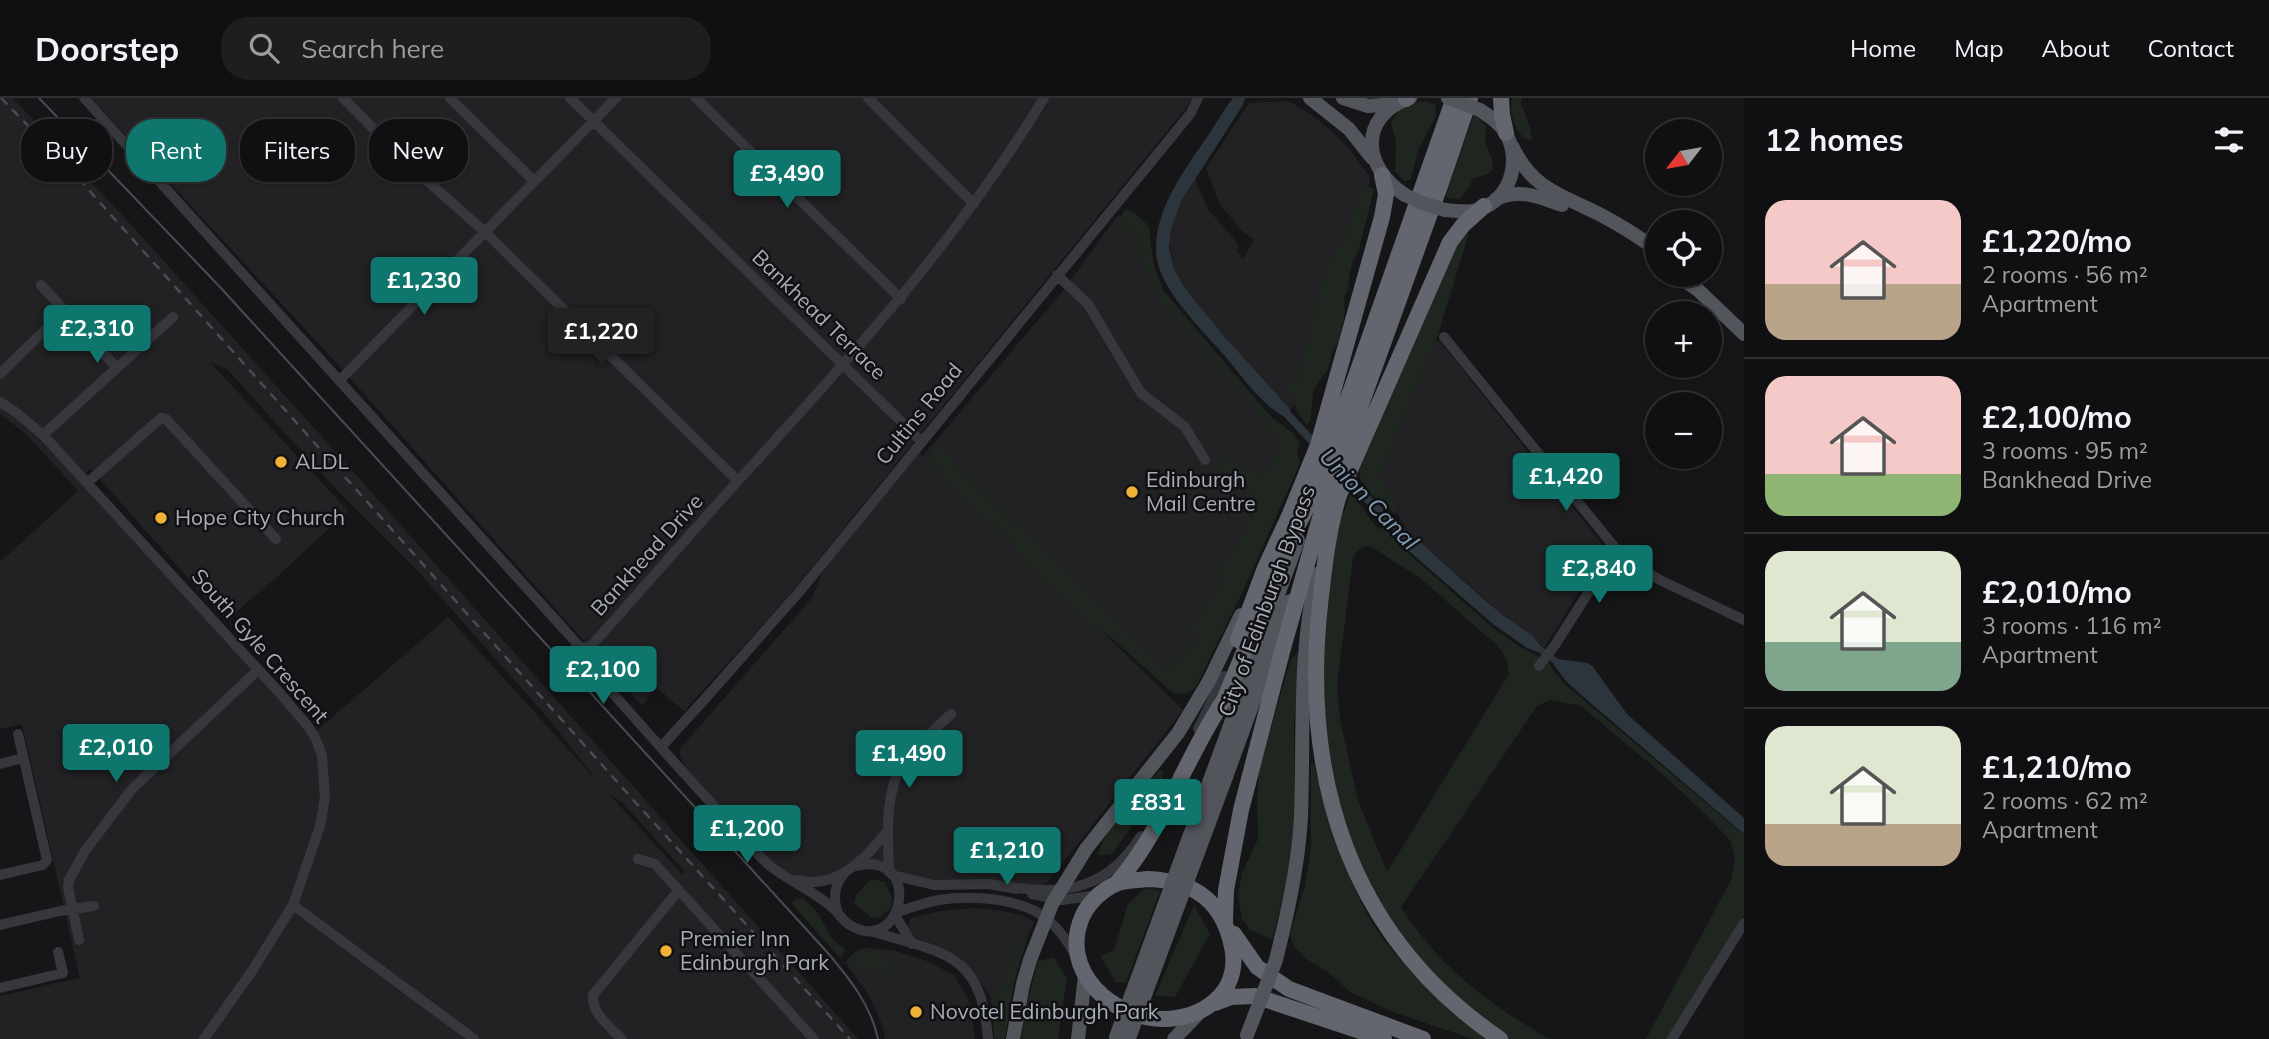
<!DOCTYPE html>
<meta charset="utf-8">
<style>
body{margin:0;font-family:Mulish,sans-serif;background:#1e1e20;color:#f1f3f6;height:100vh;display:flex;flex-direction:column;font-size:26px;white-space:nowrap}
*{box-sizing:border-box;margin:0}
p{font-size:23px;color:#9c9d9f}
.icon{flex:none;width:38px;height:38px;fill:none;stroke:currentColor;stroke-width:2;stroke-linecap:round;stroke-linejoin:round}
.map{position:relative;flex:1;overflow:hidden}
.sheet{display:flex;flex-direction:column;background:#101012;width:525px}
.sheet>*{flex:none}
.hud{position:absolute;left:21px;top:21px;width:665px;height:63px;display:flex;gap:14px}
.needle{width:46px;rotate:239deg}
.tools{position:absolute;left:1645px;top:21px;display:grid;gap:14px}
.tools a{display:grid;place-items:center;width:77px;height:77px;border-radius:50%;background:#101012;box-shadow:0 2px 5px #0004,0 0 0 2px #303032;font-size:35px}
.price{position:absolute;translate:-50% -60px;padding:0 16px;border-radius:7px;background:#0f766e;color:#fff;font-size:23px;line-height:46px;filter:drop-shadow(0 2px 4px #0008)}
.price::after{content:'';position:absolute;left:50%;top:42px;width:21px;height:16px;margin-left:-10px;background:inherit;clip-path:polygon(0 0,100% 0,50% 100%)}
.price.on{background:#222;color:#fff}
ul{padding:0;list-style:none}
li{display:flex;align-items:center;gap:21px;height:175px;padding:0 21px}
li+li{border-top:2px solid #303032}
li span{display:grid;place-items:center;flex:none;width:196px;height:140px;border-radius:21px;color:#555}
li>.icon{margin-inline-start:auto}
span .icon{width:84px;height:84px;fill:#fffc;stroke-width:1}
li b{font-size:30px}
h2{display:flex;justify-content:space-between;align-items:center;height:84px;padding:0 21px;font-size:30px}
.pill{padding:0 24px;border-radius:28px;background:#101012;box-shadow:0 2px 5px #0004,0 0 0 2px #303032;font-size:24px;line-height:63px}
.pill.on{background:#0f766e;color:#fff}
header{display:flex;align-items:center;gap:42px;box-sizing:border-box;height:98px;padding:0 35px;background:#101012;border-bottom:2px solid #303032}
header strong{font-size:33px}
nav{display:flex;gap:38px;margin-inline-start:auto;font-size:24px}
.search{width:490px;height:63px;background:#1e1e20;display:flex;align-items:center;gap:18px;box-sizing:border-box;padding:0 24px;border-radius:28px;color:#9c9d9f;font-size:26px}
main{display:flex;flex:1;min-height:0}
.map>svg:first-child{display:block}
.built{fill:#222225;fill-rule:evenodd}
.green{fill:#1e261f;fill-rule:evenodd}
.water{fill:#2c353c}
.lines{fill:none;stroke-linecap:round;stroke-linejoin:round}
.canal{stroke:#2c353c;stroke-width:8}
.minor{stroke:#37383d;stroke-width:10}
.major{stroke:#53555c;stroke-width:14}
.highway{stroke:#63666e;stroke-width:16}
.tram{stroke:#4a4c52;stroke-width:2}
.rail{stroke:#4a4c52;stroke-width:2.5;stroke-dasharray:9 7;stroke-linecap:butt}
.major-bridge{stroke:#53555c;stroke-width:14}
.poi-dot{fill:#f2b134;stroke:#111113;stroke-width:2.5}
.labels{text-anchor:middle;stroke-width:5;stroke-linejoin:round;paint-order:stroke}
.street-label{font-size:21px;fill:#a8adb8;stroke:#111113}
.poi-label{font-size:21px;fill:#a8adb8;stroke:#111113;text-anchor:start}
.water-label{font-size:23px;font-style:italic;fill:#7f9bb3;stroke:#111113}
</style>
<header>
<strong>Doorstep</strong>
<div class="search"><svg class="icon" aria-label="search" viewBox="0 0 24 24"><circle cx="10" cy="10" r="6"/><path d="M15 15l6 6"/></svg>Search here</div>
<nav><a>Home</a><a>Map</a><a>About</a><a>Contact</a></nav>
</header>
<main>
<div class="map">
<svg width="1744" height="941" viewBox="0 0 1744 941">
<rect width="100%" height="100%" fill="#161618"/>
<path class="built" d="M 0,0 L 13,0 L 136,132 L 342,361 L 858,941 L 0,941 L 0,898 L 80,880 L 22,626 L 0,631 L 0,464 L 78,393 L 26,336 L 0,316 ZM 210,264 L 228,272 L 335,390 L 415,470 L 548,620 L 599,685 L 448,519 L 314,635 L 79,381 L 91,371 L 226,523 L 278,478 L 348,413 ZM 608,695 L 622,704 L 685,774 L 682,776 Z
M 91,0 L 1194,0 L 786,501 L 684,613 L 657,590 L 642,608 L 342,271 Z
M 1288,3 L 1309,15 L 1334,35 L 1352,54 L 1370,80 L 1369,88 L 1360,93 L 1345,140 L 1321,186 L 1298,280 L 1295,284 L 1293,299 L 1295,306 L 1290,311 L 1224,238 L 1184,189 L 1174,171 L 1169,141 L 1171,131 L 1181,103 L 1195,81 L 1208,111 L 1239,147 L 1237,154 L 1243,161 L 1254,142 L 1241,132 L 1219,105 L 1206,70 L 1249,5 Z
M 1118,117 L 1144,136 L 1144,150 L 1168,206 L 1289,343 L 1243,491 L 1195,590 L 1184,596 L 1173,595 L 1060,492 L 1183,612 L 1050,781 L 1039,791 L 934,787 L 876,767 L 815,785 L 778,774 L 690,682 L 681,660 L 679,652 L 812,500 L 830,456 L 915,352 L 923,358 L 1061,195 Z
M 1436,243 L 1441,245 L 1606,451 L 1544,550 L 1532,537 L 1504,518 L 1408,433 L 1397,415 L 1399,410 L 1382,383 L 1380,377 Z
M 974,810 L 1003,813 L 1024,818 L 1034,824 L 1027,840 L 1017,841 L 1001,894 L 991,899 L 967,867 L 915,844 L 907,831 L 911,820 L 940,813 Z
M 865,850 L 892,852 L 927,863 L 954,877 L 969,903 L 975,941 L 885,941 L 883,929 L 869,897 L 845,864 L 855,853 Z"/>
<path class="green" d="M 1512,0 L 1522,0 L 1521,5 L 1531,33 L 1532,43 C 1517,42 1508,14 1512,0 Z
M 1426,3 L 1435,6 L 1436,18 L 1419,50 L 1411,81 L 1405,83 L 1395,73 L 1396,43 L 1391,26 C 1397,10 1409,6 1426,3 Z
M 1476,18 L 1486,27 L 1485,45 L 1492,61 L 1493,71 L 1487,76 L 1472,81 L 1470,88 L 1460,101 L 1447,100 L 1446,96 L 1473,19 Z
M 1369,88 L 1374,91 L 1358,155 L 1354,160 L 1349,177 L 1349,189 L 1344,199 L 1345,216 L 1338,244 L 1332,254 L 1328,271 L 1314,290 L 1310,324 L 1307,327 L 1297,314 L 1293,299 L 1288,295 L 1285,290 L 1298,280 L 1321,186 L 1335,154 L 1345,140 L 1360,93 Z
M 1125,111 L 1134,114 L 1149,128 L 1153,165 L 1163,192 L 1271,319 L 1293,335 L 1300,346 L 1297,354 L 1300,365 L 1244,491 L 1195,590 L 1184,596 L 1173,595 L 1107,536 L 1098,532 L 1019,459 L 1014,447 L 956,393 L 928,359 L 945,339 L 951,362 L 1166,573 L 1196,543 L 1195,538 L 1188,531 L 1222,486 L 1218,471 C 1228,458 1244,443 1246,427 C 1248,414 1246,407 1251,393 L 1245,384 L 1216,368 L 1214,359 L 1224,360 L 1264,379 L 1281,346 L 1281,336 L 1259,327 L 1258,317 L 1252,307 L 1161,205 C 1151,188 1147,169 1135,153 L 1140,144 L 1134,133 L 1128,130 L 1118,136 L 1114,135 Z
M 1466,132 L 1468,138 L 1436,243 L 1380,377 L 1399,410 L 1395,416 C 1382,405 1359,391 1359,372 L 1453,148 Z
M 1350,396 C 1362,406 1367,419 1378,430 L 1387,431 L 1400,448 L 1493,530 L 1520,549 L 1549,564 L 1552,571 L 1567,588 L 1744,737 L 1744,817 L 1667,941 L 1646,941 L 1731,782 L 1735,761 L 1730,742 L 1699,710 L 1660,674 L 1581,608 L 1550,602 L 1537,608 L 1401,809 C 1440,870 1488,905 1549,941 L 1500,941 L 1443,897 L 1348,759 L 1316,610 L 1332,421 L 1345,412 ZM 1370,448 L 1420,480 L 1498,548 L 1507,562 L 1509,576 L 1387,774 L 1358,702 L 1340,621 L 1337,586 L 1353,460 C 1357,451 1360,449 1370,448 Z
M 1298,554 L 1300,563 L 1294,624 L 1295,720 L 1286,788 L 1272,842 L 1250,832 L 1242,821 L 1238,799 L 1242,775 L 1258,741 L 1257,700 L 1259,673 L 1290,563 Z
M 1311,666 L 1314,666 C 1328,719 1343,772 1370,821 C 1390,858 1453,918 1490,941 L 1473,941 L 1393,914 L 1350,894 L 1328,874 L 1308,862 L 1294,849 L 1290,836 L 1305,788 L 1311,748 Z
M 1160,672 L 1164,674 L 1159,690 L 1112,756 L 1097,757 L 1108,733 Z
M 871,781 L 885,784 L 892,799 L 891,810 L 880,819 L 872,820 L 854,806 L 856,797 Z
M 1145,790 L 1160,793 L 1126,885 L 1115,884 L 1101,858 L 1114,852 L 1128,806 Z
M 803,800 C 807,804 812,808 816,813 C 828,829 825,837 845,851 L 841,861 L 792,806 L 794,802 Z
M 1194,807 L 1210,836 L 1175,899 L 1155,898 Z
M 1027,840 L 1014,885 L 1005,941 L 994,941 L 991,899 L 1001,893 L 1017,841 Z
M 866,851 L 880,853 L 895,870 L 887,877 L 880,870 L 876,873 L 873,870 L 863,878 L 849,862 L 856,854 Z
M 1054,860 L 1067,880 L 1058,941 L 1022,941 L 1023,921 L 1038,863 Z"/>
<path class="water" d="M 1233,0 L 1245,0 L 1243,7 L 1181,103 L 1171,131 L 1169,149 L 1174,171 L 1184,189 L 1224,238 L 1290,311 L 1293,322 C 1267,315 1242,278 1224,257 C 1204,234 1174,205 1162,177 C 1140,129 1184,73 1209,36 C 1217,24 1224,11 1233,0 Z
M 1368,402 C 1388,408 1391,424 1408,433 L 1487,504 L 1504,518 L 1532,537 L 1541,548 L 1558,561 L 1588,565 L 1593,569 L 1627,616 L 1744,720 L 1744,736 L 1580,596 L 1565,582 L 1552,564 L 1540,555 L 1527,550 L 1493,526 L 1409,453 C 1402,447 1399,441 1394,434 C 1382,419 1373,426 1368,402 Z"/>
<g class="lines">
<path class="canal" d="M 1287,316 L 1316,347
M 1347,379 L 1374,408"/>
<path class="minor" d="M 84,0 L 580,549 L 586,550
M 343,0 L 417,74 L 485,134 L 738,383
M 450,0 L 534,83
M 570,0 L 922,344
M 696,0 L 901,201
M 868,0 L 974,106
M 1057,177 L 1088,206 L 1141,295 L 1185,329 L 1205,362
M 41,187 L 117,270
M 1444,239 L 1616,451 L 1641,471 L 1662,483 L 1744,522
M 0,276 L 53,224
M 340,282 L 616,0
M 0,304 L 17,315 L 43,337 L 278,593 L 307,627 L 315,639 L 322,657 L 325,700 L 320,728 L 293,807 L 252,873 L 204,941
M 43,337 L 173,219
M 87,385 L 161,320 L 166,321 L 276,441
M 586,550 L 592,547 C 644,489 695,430 747,373 C 855,255 961,137 1044,0
M 586,550 L 587,565 L 593,573 C 633,618 673,664 714,708 C 732,728 749,749 769,767 C 789,784 816,793 835,812 C 840,817 843,823 850,827 C 904,860 924,751 856,768
M 1539,568 L 1555,547 L 1616,451
M 1198,631 L 1224,578
M 661,649 L 704,602 L 800,493 L 1191,15 L 1198,0
M 0,666 L 23,660
M 638,761 L 655,766 L 814,941
M 889,774 C 888,740 884,697 902,667 C 913,650 936,630 951,616
M 0,777 L 43,767 L 47,762 L 18,636
M 892,777 L 934,787 L 989,786 L 1017,791
M 798,782 C 836,793 867,759 888,732
M 1011,789 C 1068,798 1109,789 1141,738
M 1032,796 L 1062,802 L 1098,797
M 293,807 L 474,941
M 837,813 C 833,799 834,787 844,776
M 897,814 C 911,810 925,804 939,802 C 968,797 1009,800 1035,813 C 1053,823 1066,840 1075,857
M 895,817 L 912,846
M 0,827 L 60,813 L 94,808
M 871,833 C 943,856 981,852 988,941
M 79,842 L 68,789 L 69,782 L 85,753 L 132,691 L 258,572
M 0,890 L 63,875 L 58,854
M 622,941 C 610,929 591,915 593,897 L 679,792
M 1672,941 L 1744,825"/>
<path class="major" d="M 1310,0 L 1349,31 L 1372,60
M 1343,0 L 1368,8 L 1396,6
M 1512,48 C 1533,92 1560,96 1601,117 C 1620,127 1639,139 1657,152
M 1405,97 C 1363,70 1357,19 1410,0
M 1496,101 C 1519,90 1539,99 1562,107
M 1445,112 C 1454,113 1464,114 1473,113 C 1510,106 1523,63 1505,34 C 1499,24 1489,18 1480,12
M 1677,177 L 1698,192 L 1744,236
M 1213,674 L 1298,442
M 1226,679 L 1290,503
M 1086,751 L 1178,635 L 1209,583 L 1241,517
M 1281,841 C 1291,800 1299,760 1301,718 C 1304,638 1298,555 1317,476
M 1013,941 L 1023,886 L 1030,862
M 1078,941 L 1085,877
M 1174,941 L 1201,913"/>
<path class="highway" d="M 1501,0 L 1502,17 L 1506,35
M 1406,1 L 1407,0
M 1484,108 L 1463,127 L 1450,144 L 1339,397 C 1328,433 1324,470 1320,507 C 1301,682 1350,839 1500,941
M 1238,542 L 1265,470 L 1290,416 L 1318,347 L 1382,119 L 1386,96 L 1382,77
M 1149,781 C 1195,783 1223,804 1232,849 C 1236,866 1232,885 1220,898 C 1206,913 1187,920 1167,921 C 1114,923 1057,873 1083,817 C 1090,803 1103,791 1118,785 C 1127,782 1139,782 1149,781 Z
M 1117,785 C 1164,730 1184,662 1224,602 L 1292,438 L 1315,394 L 1454,0
M 1225,823 L 1226,792 L 1241,712 L 1283,550 L 1320,420 L 1441,85 L 1470,0
M 1234,836 L 1257,869 L 1289,891 L 1423,941
M 1215,905 L 1231,899 L 1255,898 L 1384,941"/>
<path class="tram" d="M 39,0 L 219,188 L 827,854 C 849,880 871,907 878,941"/>
<path class="rail" d="M 1,0 L 70,71 L 628,696 L 850,941"/>
<path class="major-bridge" d="M 1448,0 L 1480,12
M 1405,97 L 1422,105 L 1445,112
M 1030,862 L 1052,806 L 1086,751
M 1247,937 L 1276,862 L 1281,841
M 1116,939 L 1213,674
M 1129,940 L 1226,679"/>
</g>
<g class="poi-dot">
<circle cx="281" cy="364" r="7"/>
<circle cx="1132" cy="394" r="7"/>
<circle cx="161" cy="420" r="7"/>
<circle cx="666" cy="853" r="7"/>
<circle cx="916" cy="914" r="7"/>
</g>
<g class="labels">
<g class="street-label">
<text transform="translate(819 217) rotate(44)" y="7">Bankhead Terrace</text>
<text transform="translate(919 316) rotate(-51)" y="7">Cultins Road</text>
<text transform="translate(647 457) rotate(-48)" y="7">Bankhead Drive</text>
<text transform="translate(1267 503) rotate(-70)" y="7">City of Edinburgh Bypass</text>
<text transform="translate(260 548) rotate(49)" y="7">South Gyle Crescent</text>
</g>
<g class="poi-label">
<text x="295" y="371">ALDL</text>
<text x="1146" y="389">Edinburgh<tspan x="1146" dy="24">Mail Centre</tspan></text>
<text x="175" y="427">Hope City Church</text>
<text x="680" y="848">Premier Inn<tspan x="680" dy="24">Edinburgh Park</tspan></text>
<text x="930" y="921">Novotel Edinburgh Park</text>
</g>
<g class="water-label">
<text transform="translate(1369 401) rotate(46)" y="8">Union Canal</text>
</g>
</g>
</svg>
<div class="tools">
<a><svg class="needle" viewBox="-14 -14 28 28"><path d="M0-13l5 13h-10z" fill="#e53935"/><path d="M0 13l5-13h-10z" fill="#9c9d9f"/></svg></a>
<a><svg class="icon" aria-label="locate" viewBox="0 0 24 24"><circle cx="12" cy="12" r="6"/><path d="M12 2v4M12 18v4M2 12h4M18 12h4"/></svg></a>
<a>+</a>
<a>−</a>
</div>
<b class="price" style="left:787px;top:112px">£3,490</b>
<b class="price" style="left:424px;top:219px">£1,230</b>
<b class="price" style="left:97px;top:267px">£2,310</b>
<b class="price on" style="left:601px;top:270px">£1,220</b>
<b class="price" style="left:1566px;top:415px">£1,420</b>
<b class="price" style="left:1599px;top:507px">£2,840</b>
<b class="price" style="left:603px;top:608px">£2,100</b>
<b class="price" style="left:116px;top:686px">£2,010</b>
<b class="price" style="left:909px;top:692px">£1,490</b>
<b class="price" style="left:1158px;top:741px">£831</b>
<b class="price" style="left:747px;top:767px">£1,200</b>
<b class="price" style="left:1007px;top:789px">£1,210</b>
<div class="hud">
<a class="pill">Buy</a>
<a class="pill on">Rent</a>
<a class="pill">Filters</a>
<a class="pill">New</a>
</div>
</div>
<section class="sheet">
<h2>12 homes<svg class="icon" aria-label="filters" viewBox="0 0 24 24"><path d="M4 7h16M4 17h16"/><circle cx="9" cy="7" r="2"/><circle cx="15" cy="17" r="2"/></svg></h2>
<ul>
<li><span style="background:linear-gradient(#f6c9c9 60%,#b9a48a 0)"><svg class="icon" aria-label="home" viewBox="0 0 24 24"><path d="M3 11l9-7 9 7M6 9v11h12V9"/></svg></span><div><b>£1,220/mo</b><p>2 rooms · 56 m²</p><p>Apartment</p></div></li>
<li><span style="background:linear-gradient(#f6c9c9 70%,#8fb573 0)"><svg class="icon" aria-label="home" viewBox="0 0 24 24"><path d="M3 11l9-7 9 7M6 9v11h12V9"/></svg></span><div><b>£2,100/mo</b><p>3 rooms · 95 m²</p><p>Bankhead Drive</p></div></li>
<li><span style="background:linear-gradient(#dfe7d0 65%,#7fa58c 0)"><svg class="icon" aria-label="home" viewBox="0 0 24 24"><path d="M3 11l9-7 9 7M6 9v11h12V9"/></svg></span><div><b>£2,010/mo</b><p>3 rooms · 116 m²</p><p>Apartment</p></div></li>
<li><span style="background:linear-gradient(#dfe7d0 70%,#b9a48a 0)"><svg class="icon" aria-label="home" viewBox="0 0 24 24"><path d="M3 11l9-7 9 7M6 9v11h12V9"/></svg></span><div><b>£1,210/mo</b><p>2 rooms · 62 m²</p><p>Apartment</p></div></li>
</ul>
</section>
</main>
